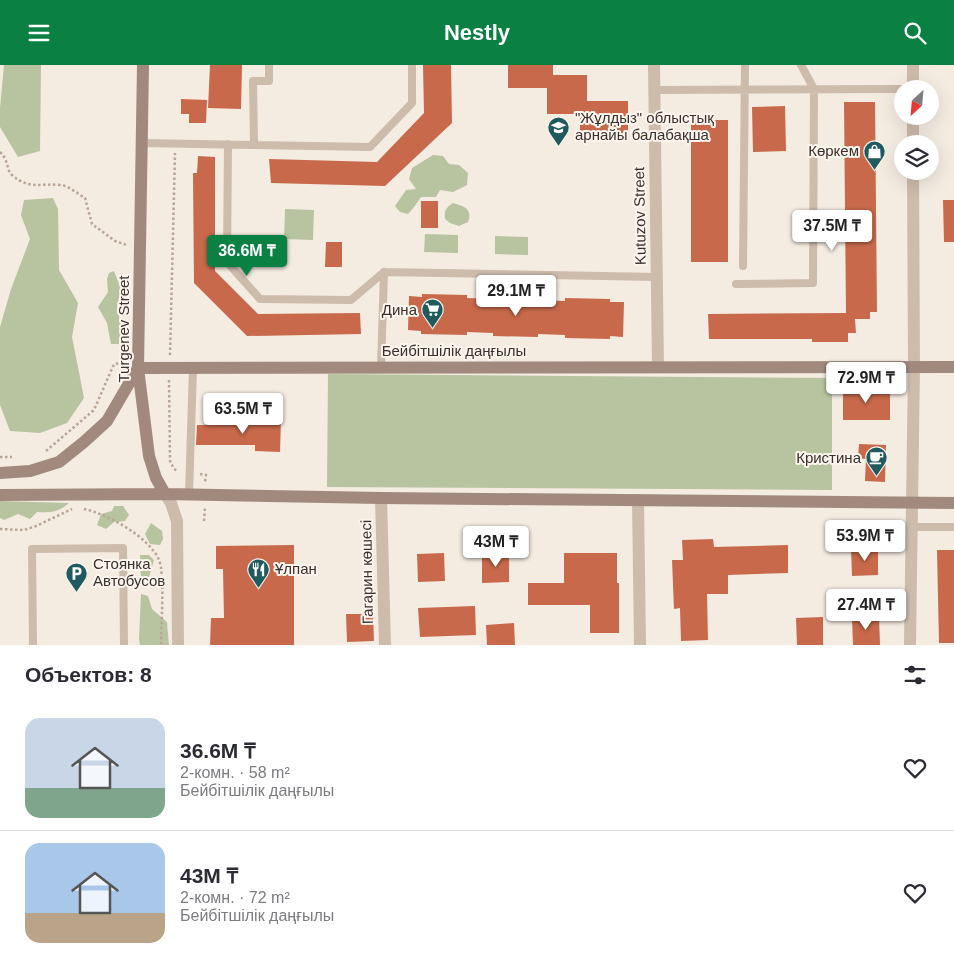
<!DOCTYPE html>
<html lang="ru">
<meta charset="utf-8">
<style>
body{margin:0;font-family:Arial,sans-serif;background:#f2f2f3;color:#2b2b33;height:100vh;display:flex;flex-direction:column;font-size:19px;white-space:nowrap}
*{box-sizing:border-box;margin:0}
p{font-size:16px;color:#7c7c81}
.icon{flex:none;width:28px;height:28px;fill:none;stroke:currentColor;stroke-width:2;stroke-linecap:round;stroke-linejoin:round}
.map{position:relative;height:580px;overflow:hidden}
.sheet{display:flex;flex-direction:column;background:#fff;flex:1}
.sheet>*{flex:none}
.needle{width:32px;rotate:206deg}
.controls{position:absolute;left:894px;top:15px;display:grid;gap:10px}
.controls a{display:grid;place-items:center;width:45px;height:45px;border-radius:50%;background:#fff;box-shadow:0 5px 20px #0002;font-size:25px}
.price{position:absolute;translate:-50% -42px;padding:0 11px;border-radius:5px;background:#fff;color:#222;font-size:16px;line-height:32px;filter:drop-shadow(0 1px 2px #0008)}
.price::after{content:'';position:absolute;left:50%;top:30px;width:15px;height:11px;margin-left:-8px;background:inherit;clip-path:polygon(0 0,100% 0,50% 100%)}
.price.active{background:#0b8043;color:#fff}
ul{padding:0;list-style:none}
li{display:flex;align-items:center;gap:15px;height:125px;padding:0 25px}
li+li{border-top:1px solid #e1e1e2}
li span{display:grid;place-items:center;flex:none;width:140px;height:100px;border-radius:15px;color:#555}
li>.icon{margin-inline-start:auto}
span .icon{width:60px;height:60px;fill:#fffc;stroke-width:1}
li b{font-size:21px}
h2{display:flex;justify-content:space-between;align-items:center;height:60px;padding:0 25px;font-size:21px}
header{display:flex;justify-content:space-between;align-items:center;height:65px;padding:0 25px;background:#0b8043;color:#fff;font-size:22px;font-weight:600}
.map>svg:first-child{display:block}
.green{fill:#b8c4a0}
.building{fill:#c8694b}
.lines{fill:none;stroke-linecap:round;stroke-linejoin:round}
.path{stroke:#b9a596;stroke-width:2.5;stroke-dasharray:2.5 2.5;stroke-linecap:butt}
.service{stroke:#cdbbac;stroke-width:8}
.minor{stroke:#cdbbac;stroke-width:12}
.tertiary{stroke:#cdbbac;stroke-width:12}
.secondary{stroke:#a18a7d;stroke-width:12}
.labels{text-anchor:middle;stroke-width:4;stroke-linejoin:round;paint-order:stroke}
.poi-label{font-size:15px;fill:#3b302b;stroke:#fbf5ee;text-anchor:start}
.street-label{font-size:15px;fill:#3b302b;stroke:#fbf5ee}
</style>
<header><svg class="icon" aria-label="menu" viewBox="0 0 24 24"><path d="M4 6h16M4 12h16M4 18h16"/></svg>Nestly<svg class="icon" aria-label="search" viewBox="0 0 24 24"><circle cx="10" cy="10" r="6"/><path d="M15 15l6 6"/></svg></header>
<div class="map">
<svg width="954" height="580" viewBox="0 0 954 580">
<rect width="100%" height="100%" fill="#f4ebe1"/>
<path class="green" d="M 4,0 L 41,0 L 40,86 L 18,92 L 0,62 L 0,43 Z
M 433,90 L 443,91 L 449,99 L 459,100 L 468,108 L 467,120 L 453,127 L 440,125 L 436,132 L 421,132 L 414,142 L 408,149 L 400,147 L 395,141 L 406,125 L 416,124 L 409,114 L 412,103 Z
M 53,133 L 58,144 L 59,205 L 78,238 L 72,272 L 84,333 L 67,358 L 40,368 L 10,366 L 0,340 L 0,262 L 11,224 L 30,174 L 21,150 L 24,135 Z
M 453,138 C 464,141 473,144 468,157 L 459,161 L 450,158 L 445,154 C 444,145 446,143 453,138 Z
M 285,144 L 314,145 L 313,175 L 284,174 Z
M 425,169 L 458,170 L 458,188 L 424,187 Z
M 495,171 L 528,172 L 528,190 L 495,189 Z
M 114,206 L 121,224 L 117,241 L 122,266 L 119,279 L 111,279 L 107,258 L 98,242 L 108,227 L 107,214 L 109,208 Z
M 328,309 L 832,313 L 832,425 L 327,422 Z
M 0,436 L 69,438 C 59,447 51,448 37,447 L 30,454 L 18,449 L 4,455 L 0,453 Z
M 114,441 L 123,441 L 129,450 L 125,456 L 114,457 L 106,464 L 97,460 L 101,449 L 112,446 Z
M 151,458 L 162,466 L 163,474 L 160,480 L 150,479 L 145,469 Z
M 140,490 L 149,490 L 154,495 L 149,512 L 141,515 Z
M 141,529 L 148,531 L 152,544 L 167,557 L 169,580 L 140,580 L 139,574 Z"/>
<path class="building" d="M 210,0 L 242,0 L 241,44 L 208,43 Z
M 423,0 L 451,0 L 452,58 L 385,121 L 271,118 L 269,94 L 377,97 L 424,48 Z
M 508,0 L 553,0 L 553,10 L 587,10 L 587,36 L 628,36 L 628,76 L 580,76 L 580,49 L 547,49 L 547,23 L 508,23 Z
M 181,34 L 207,35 L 206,58 L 189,58 L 189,49 L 181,49 Z
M 844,37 L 875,37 L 877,247 L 870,247 L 870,254 L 855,254 L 856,268 L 848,268 L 848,277 L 812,277 L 812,274 L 709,274 L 708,249 L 846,248 Z
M 785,41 L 786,86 L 753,87 L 752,42 Z
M 691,55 L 728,55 L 728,197 L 691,197 Z
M 198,91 L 215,92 L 215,206 L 258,249 L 360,248 L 361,269 L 247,271 L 194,218 L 193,108 L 197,108 Z
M 943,135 L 954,135 L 954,177 L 944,177 Z
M 421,136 L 438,136 L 438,163 L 421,163 Z
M 326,177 L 342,177 L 342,202 L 325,202 Z
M 422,229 L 467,230 L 467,233 L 493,234 L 493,231 L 538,232 L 538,235 L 565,236 L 565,233 L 610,234 L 610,237 L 624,237 L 623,272 L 610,271 L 610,274 L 565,273 L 565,270 L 538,269 L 538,272 L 493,271 L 493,268 L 467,267 L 467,270 L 421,269 L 421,266 L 408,265 L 409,231 L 422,232 Z
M 843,323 L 890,323 L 890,355 L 843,355 Z
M 256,353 L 281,354 L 280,387 L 255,386 L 255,380 L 196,380 L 197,360 L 256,360 Z
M 859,379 L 886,380 L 885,417 L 865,416 L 866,394 L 858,393 Z
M 713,474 L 714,482 L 788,480 L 788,508 L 728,510 L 728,529 L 707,529 L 708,575 L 681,576 L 680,543 L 674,544 L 672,495 L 683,495 L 682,475 Z
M 294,480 L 294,580 L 210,580 L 211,553 L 224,553 L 223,504 L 216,504 L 216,481 Z
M 851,483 L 878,483 L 878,510 L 852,511 Z
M 937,485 L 954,485 L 954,578 L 939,578 Z
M 444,488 L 445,516 L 418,517 L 417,489 Z
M 564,488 L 617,488 L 617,518 L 619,518 L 619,568 L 590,568 L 590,540 L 528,540 L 528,518 L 564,518 Z
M 509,489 L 509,517 L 482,518 L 482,490 Z
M 475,541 L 476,570 L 420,572 L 418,543 Z
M 346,549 L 373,549 L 374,576 L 347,577 Z
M 823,552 L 823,580 L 797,580 L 796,553 Z
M 879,552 L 880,580 L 853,580 L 852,553 Z
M 514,558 L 515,580 L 487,580 L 486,560 Z"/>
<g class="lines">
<path class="path" d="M 0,87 C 9,95 6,105 12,110 C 29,125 41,118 61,120 C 69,121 78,129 85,133 L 92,159 L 115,176 L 127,180
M 170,290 L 175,88
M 169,315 L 170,396 L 174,404 L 178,406
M 46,386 L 94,345 L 114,299 L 124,298
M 0,392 L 12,392
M 200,409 L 206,410 L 205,417
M 84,444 C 108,449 149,472 159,495 C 165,509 161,562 161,580
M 204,456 L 205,442
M 0,464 L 24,465 L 36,461 L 72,444"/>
<path class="service" d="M 654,25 L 902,24
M 142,78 L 254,80 L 253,16 L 269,16 L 269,0
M 228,79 L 227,197 L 260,234 L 351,235 L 384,207 L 381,302
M 254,80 L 370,82 L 412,38 L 412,0
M 743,201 L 745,0
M 384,207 L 657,212
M 736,219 L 813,218 L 814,24 L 801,0
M 189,429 L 193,303
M 912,462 L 954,462
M 33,580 L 32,484 L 123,483 L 124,580"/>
<path class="minor" d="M 654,0 L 658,302
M 913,0 L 913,24
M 913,51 L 913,79
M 381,433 L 385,580
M 638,435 L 640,580
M 910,580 L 914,301 L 913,106"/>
<path class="tertiary" d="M 165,429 L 171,438 L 177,456 L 178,580"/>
<path class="secondary" d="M 143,0 L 138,303 L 149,391 L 156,413 L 165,429
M 138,303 L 954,302
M 0,408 L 30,406 L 59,397 L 84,377 L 107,356 L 138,303
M 0,430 L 165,429 L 381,433 L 954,438"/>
</g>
<defs>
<symbol id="school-pin" viewBox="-11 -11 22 30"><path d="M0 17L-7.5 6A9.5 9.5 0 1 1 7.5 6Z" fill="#1f5a5e" stroke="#fbf5ee"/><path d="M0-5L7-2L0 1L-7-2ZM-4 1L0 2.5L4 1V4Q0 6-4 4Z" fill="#fff"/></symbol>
<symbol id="shop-pin" viewBox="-11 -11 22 30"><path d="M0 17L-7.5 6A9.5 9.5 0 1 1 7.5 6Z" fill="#1f5a5e" stroke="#fbf5ee"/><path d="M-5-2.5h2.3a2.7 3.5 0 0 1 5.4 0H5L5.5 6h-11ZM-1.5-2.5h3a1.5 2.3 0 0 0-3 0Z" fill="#fff"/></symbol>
<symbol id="supermarket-pin" viewBox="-11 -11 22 30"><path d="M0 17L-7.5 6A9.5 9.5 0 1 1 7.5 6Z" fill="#1f5a5e" stroke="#fbf5ee"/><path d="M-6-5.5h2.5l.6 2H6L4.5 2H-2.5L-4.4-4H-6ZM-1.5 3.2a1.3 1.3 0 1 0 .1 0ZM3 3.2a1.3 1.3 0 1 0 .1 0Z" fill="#fff"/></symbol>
<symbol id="cafe-pin" viewBox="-11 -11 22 30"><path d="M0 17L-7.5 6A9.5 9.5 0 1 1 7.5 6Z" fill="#1f5a5e" stroke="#fbf5ee"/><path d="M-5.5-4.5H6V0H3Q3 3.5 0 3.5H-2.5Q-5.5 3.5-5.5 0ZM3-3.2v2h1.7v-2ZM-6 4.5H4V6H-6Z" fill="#fff"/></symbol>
<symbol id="restaurant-pin" viewBox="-11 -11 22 30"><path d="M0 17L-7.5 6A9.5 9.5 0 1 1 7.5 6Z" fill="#1f5a5e" stroke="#fbf5ee"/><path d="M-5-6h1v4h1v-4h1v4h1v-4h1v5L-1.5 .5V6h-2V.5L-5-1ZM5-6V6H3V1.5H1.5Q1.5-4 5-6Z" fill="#fff"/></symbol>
<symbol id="parking-pin" viewBox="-11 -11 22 30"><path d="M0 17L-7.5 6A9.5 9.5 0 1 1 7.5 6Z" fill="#1f5a5e" stroke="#fbf5ee"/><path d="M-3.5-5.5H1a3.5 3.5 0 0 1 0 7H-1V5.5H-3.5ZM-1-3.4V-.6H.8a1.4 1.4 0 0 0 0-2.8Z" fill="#fff"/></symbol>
</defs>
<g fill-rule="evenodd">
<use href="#school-pin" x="546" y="50" width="25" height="34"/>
<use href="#shop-pin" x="862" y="74" width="25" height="34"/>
<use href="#supermarket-pin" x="420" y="232" width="25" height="34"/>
<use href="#cafe-pin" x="864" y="380" width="25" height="34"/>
<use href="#restaurant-pin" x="246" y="492" width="25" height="34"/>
<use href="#parking-pin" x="64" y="496" width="25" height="34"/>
</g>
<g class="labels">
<g class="poi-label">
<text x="575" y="58">"Жұлдыз" облыстық<tspan x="575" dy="17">арнайы балабақша</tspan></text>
<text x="859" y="91" text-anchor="end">Көркем</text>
<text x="417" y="250" text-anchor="end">Дина</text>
<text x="861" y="398" text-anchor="end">Кристина</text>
<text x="93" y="504">Стоянка<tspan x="93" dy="17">Автобусов</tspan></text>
<text x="275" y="509">Ұлпан</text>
</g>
<g class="street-label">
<text transform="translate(640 151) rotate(-91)" y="5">Kutuzov Street</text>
<text transform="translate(124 264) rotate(-90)" y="5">Turgenev Street</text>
<text x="454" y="291">Бейбітшілік даңғылы</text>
<text transform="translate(367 507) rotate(-91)" y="5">Гагарин көшесі</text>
</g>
</g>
</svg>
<div class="controls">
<a><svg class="needle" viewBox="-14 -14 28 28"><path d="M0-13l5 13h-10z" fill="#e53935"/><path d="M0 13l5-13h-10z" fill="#7c7c81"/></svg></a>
<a><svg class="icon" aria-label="layers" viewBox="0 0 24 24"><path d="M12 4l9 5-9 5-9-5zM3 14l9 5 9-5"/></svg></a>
</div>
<b class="price" style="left:832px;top:187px">37.5M ₸</b>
<b class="price active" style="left:247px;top:212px">36.6M ₸</b>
<b class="price" style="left:516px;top:252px">29.1M ₸</b>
<b class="price" style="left:866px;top:339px">72.9M ₸</b>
<b class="price" style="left:243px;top:370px">63.5M ₸</b>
<b class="price" style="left:865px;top:497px">53.9M ₸</b>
<b class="price" style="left:496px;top:503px">43M ₸</b>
<b class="price" style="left:866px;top:566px">27.4M ₸</b>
</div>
<section class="sheet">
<h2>Объектов: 8<svg class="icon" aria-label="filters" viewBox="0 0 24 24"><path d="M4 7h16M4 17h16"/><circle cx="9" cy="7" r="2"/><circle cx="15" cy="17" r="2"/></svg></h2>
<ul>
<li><span style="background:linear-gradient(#c9d6e8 70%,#7fa58c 0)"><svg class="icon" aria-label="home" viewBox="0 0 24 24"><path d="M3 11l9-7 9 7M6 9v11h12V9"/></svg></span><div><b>36.6M ₸</b><p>2-комн. · 58 m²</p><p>Бейбітшілік даңғылы</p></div><svg class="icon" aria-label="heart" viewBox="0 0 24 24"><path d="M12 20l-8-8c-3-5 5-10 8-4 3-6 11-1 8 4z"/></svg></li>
<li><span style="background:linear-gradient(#a9c7e8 70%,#b9a48a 0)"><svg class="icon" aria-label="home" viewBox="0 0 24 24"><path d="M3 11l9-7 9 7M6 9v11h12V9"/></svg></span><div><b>43M ₸</b><p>2-комн. · 72 m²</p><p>Бейбітшілік даңғылы</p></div><svg class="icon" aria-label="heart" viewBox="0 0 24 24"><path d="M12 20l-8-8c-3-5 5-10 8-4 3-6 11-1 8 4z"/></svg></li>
</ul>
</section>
